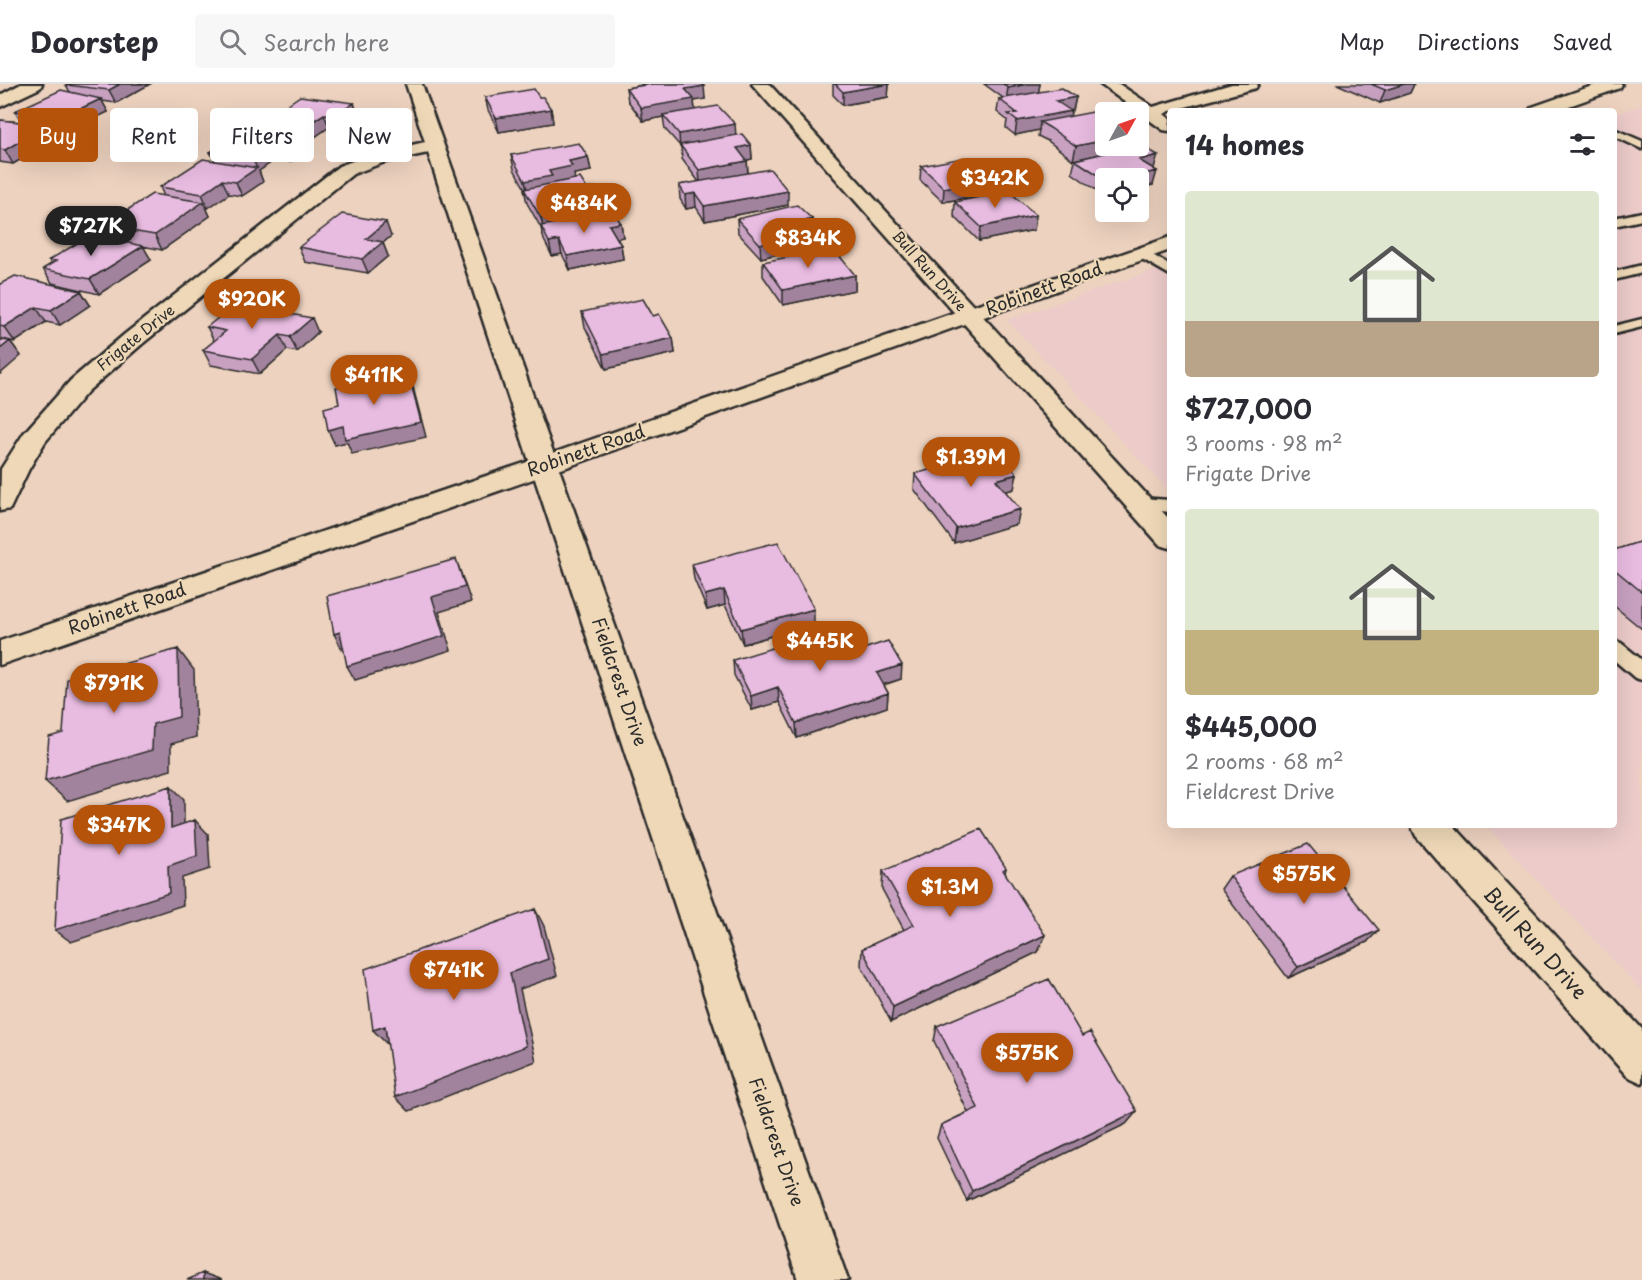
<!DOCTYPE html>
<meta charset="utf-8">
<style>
body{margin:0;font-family:"Playpen Sans",sans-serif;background:#f7f7f7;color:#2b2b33;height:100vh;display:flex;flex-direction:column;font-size:22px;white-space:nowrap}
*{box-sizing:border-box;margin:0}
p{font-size:20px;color:#7c7c81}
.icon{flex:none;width:33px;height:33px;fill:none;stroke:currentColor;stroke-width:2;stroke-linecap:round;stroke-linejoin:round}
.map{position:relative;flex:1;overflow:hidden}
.drawer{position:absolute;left:1167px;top:24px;width:450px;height:720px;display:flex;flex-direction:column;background:#fff;border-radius:6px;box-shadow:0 6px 24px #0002}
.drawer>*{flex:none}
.top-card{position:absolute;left:18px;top:24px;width:570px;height:54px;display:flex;gap:12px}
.needle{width:39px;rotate:50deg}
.fabs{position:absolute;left:1095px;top:18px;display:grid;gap:12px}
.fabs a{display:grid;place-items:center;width:54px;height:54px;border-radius:6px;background:#fff;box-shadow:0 6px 24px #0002;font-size:30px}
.price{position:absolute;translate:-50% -51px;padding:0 14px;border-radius:21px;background:#b45309;color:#fff;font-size:20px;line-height:39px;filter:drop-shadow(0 2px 3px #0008)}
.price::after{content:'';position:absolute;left:50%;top:36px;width:18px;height:14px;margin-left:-9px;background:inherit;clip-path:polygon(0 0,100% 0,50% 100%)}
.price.current{background:#222;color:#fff}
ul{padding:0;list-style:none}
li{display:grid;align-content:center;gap:12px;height:318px;padding:0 18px}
li span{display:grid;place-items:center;height:186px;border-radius:6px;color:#555}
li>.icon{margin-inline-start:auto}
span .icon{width:108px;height:108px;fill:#fffc;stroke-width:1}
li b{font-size:26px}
h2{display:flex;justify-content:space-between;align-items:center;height:72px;padding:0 18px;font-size:26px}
.pill{padding:0 21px;border-radius:6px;background:#fff;box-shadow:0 6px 24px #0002;font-size:21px;line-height:54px}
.pill.current{background:#b45309;color:#fff}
header{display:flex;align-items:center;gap:36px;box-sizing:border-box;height:84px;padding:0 30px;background:#fff;border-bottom:2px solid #e1e1e2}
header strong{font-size:28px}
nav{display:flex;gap:33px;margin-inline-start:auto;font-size:21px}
.search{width:420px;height:54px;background:#f7f7f7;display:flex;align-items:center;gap:15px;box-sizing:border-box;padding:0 21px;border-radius:6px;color:#7c7c81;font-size:22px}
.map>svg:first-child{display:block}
.built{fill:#eccbc9}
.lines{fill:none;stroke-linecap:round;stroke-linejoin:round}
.lane-casing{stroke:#2b2b2b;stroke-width:5}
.street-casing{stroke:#2b2b2b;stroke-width:5}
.secondary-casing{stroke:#2b2b2b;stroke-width:5}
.lane{fill:#eed8b7;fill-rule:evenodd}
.street{fill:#eed8b7;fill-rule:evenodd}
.secondary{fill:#eed8b7;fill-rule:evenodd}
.wall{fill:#c8a1c1;stroke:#2b2b2b;stroke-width:1.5}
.shaded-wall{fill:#a2839d;stroke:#2b2b2b;stroke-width:1.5}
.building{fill:#e8bbe0;stroke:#2b2b2b;stroke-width:1.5}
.labels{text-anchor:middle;stroke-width:4.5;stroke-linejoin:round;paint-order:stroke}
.far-street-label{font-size:15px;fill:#2b2b2b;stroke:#eed8b7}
.street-label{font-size:18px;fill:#2b2b2b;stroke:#eed8b7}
.near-street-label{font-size:21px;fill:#2b2b2b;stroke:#eed8b7}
</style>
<header>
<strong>Doorstep</strong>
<div class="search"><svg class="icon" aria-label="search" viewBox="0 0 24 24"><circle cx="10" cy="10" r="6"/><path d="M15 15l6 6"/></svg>Search here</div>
<nav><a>Map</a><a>Directions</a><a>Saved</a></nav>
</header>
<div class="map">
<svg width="1642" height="1196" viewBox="0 0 1642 1196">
<rect width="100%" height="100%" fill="#edd2bf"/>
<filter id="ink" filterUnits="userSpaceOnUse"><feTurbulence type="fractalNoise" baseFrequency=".0167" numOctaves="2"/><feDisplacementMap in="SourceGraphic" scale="12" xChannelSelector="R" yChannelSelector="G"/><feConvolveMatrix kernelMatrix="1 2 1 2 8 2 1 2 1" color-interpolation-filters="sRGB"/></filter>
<g filter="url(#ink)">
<path class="built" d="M 1642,21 L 1642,907 L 1485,741 L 1614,741 L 1614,30 Z
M 1170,181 L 1170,408 L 1007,236 Z"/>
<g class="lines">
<defs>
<path id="lane" d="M 1557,18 L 1574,25 L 1576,27 C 1567,27 1558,28 1551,21 Z
M 1614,45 L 1642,57 L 1642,65 L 1614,52 Z
M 1642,128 L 1642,136 L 1614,142 L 1614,134 Z
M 1142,165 L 1170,181 L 1170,191 L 1137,172 L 1135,169 Z
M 1642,181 L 1642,189 L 1614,196 L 1614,188 Z
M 1642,235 L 1642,243 L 1614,250 L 1614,242 Z
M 1140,414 L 1170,416 L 1170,428 L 1134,424 L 1131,420 L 1134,416 Z
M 1614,556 L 1621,559 L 1642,576 L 1642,596 L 1635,594 L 1614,576 Z"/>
<path id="street" d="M 21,0 L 42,0 L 40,4 L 0,23 L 0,11 Z
M 406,0 L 422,0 L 848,1196 L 798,1196 L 428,69 L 385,78 L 353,90 L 142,260 L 88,307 L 45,358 L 29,385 L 10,425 L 0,427 L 1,385 L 24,349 L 71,296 L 125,250 L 339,82 L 372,70 L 425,58 Z
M 752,0 L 769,0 L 1170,436 L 1170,464 L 1160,461 Z
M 1100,0 L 1119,0 L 1153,23 L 1232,0 L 1258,0 L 1256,4 L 1170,27 L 1164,30 L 1170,35 L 1169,47 L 1163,46 Z
M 1411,741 L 1453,741 L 1642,945 L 1642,999 L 1627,992 L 1416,752 Z"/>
<path id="secondary" d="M 1598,0 L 1622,0 L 1620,4 L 1555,27 L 1529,27 L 1532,23 Z
M 1170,153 L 1170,166 L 556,387 L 0,581 L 0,557 L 536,375 Z"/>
</defs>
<use href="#lane" class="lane-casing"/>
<use href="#street" class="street-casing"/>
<use href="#secondary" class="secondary-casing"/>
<use href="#lane" class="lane"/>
<use href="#street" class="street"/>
<use href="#secondary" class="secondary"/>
</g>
<path class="wall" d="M 67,0 L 150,0 L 116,19 L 102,17 L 108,28 L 63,49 L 50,46 L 55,55 L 13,80 L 0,78 L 0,36 L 22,38 L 15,27 L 70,8 L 66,1 Z
M 641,0 L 702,0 L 705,15 L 694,17 L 695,26 L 751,61 L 752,75 L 747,76 L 748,89 L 788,121 L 705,137 L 696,123 L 686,125 L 680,115 L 679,101 L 699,98 L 682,75 L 681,63 L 665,45 L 663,33 L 643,37 L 628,17 L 626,4 L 642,1 Z
M 833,0 L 889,0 L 888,13 L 843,21 L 833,11 Z
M 984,0 L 1040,0 L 1038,8 L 1076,13 L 1073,26 L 1071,27 L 1070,33 L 1125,63 L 1154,85 L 1153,101 L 1138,104 L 1138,94 L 1106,94 L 1106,113 L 1072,89 L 1075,76 L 1073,76 L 1048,57 L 1038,52 L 1039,46 L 1015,51 L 1006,44 L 1007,36 L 997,28 L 999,15 L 1003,14 Z
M 1337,0 L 1414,0 L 1410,9 L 1380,19 Z
M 485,13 L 539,13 L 551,25 L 553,39 L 499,48 L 488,26 Z
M 354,19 L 358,33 L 341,45 L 329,43 L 312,55 L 308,54 L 311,63 L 290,78 L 276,75 L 259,87 L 263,98 L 242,112 L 229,110 L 208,124 L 206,123 L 210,132 L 162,166 L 143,162 L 151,176 L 99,210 L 52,199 L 43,185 L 52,180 L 49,176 L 114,155 L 107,143 L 117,137 L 115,134 L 164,112 L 160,103 L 215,77 L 210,68 L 268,44 L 265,36 Z
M 511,71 L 588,73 L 591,87 L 574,90 L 574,95 L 587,105 L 605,127 L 597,129 L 597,131 L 621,139 L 623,153 L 617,154 L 621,161 L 623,175 L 570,186 L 562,170 L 552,172 L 544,156 L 541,144 L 527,119 L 524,105 L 525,105 L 514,85 Z
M 921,82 L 986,110 L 943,118 L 920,96 Z
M 955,118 L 1036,131 L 1034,146 L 979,157 L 954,132 Z
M 737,135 L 812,135 L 812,149 L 804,151 L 805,163 L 761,174 L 738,149 Z
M 391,152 L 383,159 L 388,172 L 368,189 L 305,178 L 299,163 Z
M 763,178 L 855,191 L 855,206 L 783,221 L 763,192 Z
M 0,200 L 81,207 L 90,221 L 60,241 L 46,238 L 15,258 L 10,257 L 21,272 L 10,257 L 0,254 Z
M 582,228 L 653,232 L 673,254 L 675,269 L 606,285 L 585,243 Z
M 207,243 L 318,248 L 297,268 L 287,266 L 260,290 L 211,281 L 203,266 L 214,257 Z
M 915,390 L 1014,405 L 1006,407 L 1017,440 L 954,459 L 914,405 Z
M 1642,457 L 1642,545 L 1614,522 L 1614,466 Z
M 692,480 L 814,540 L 743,560 L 725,521 L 707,526 L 694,495 Z
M 863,565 L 901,595 L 884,601 L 888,609 L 887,623 L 797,654 L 779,618 L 752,626 L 734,591 L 733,576 Z
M 1006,784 L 1005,789 L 1038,868 L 891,938 L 861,881 L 862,865 L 904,846 L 882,805 L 883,787 Z
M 1230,792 L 1367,858 L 1288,894 L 1221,805 Z
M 937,942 L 1082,952 L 1137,1027 L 1126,1040 L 967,1117 L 937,1054 L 941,1041 L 968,1028 L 934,957 Z"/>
<path class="shaded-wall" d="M 120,0 L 150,0 L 116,19 L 109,6 Z
M 889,0 L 888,13 L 843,21 L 843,8 Z
M 1027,0 L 1040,0 L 1038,11 L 1006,17 L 1008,4 Z
M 1404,0 L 1414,0 L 1410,9 L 1380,19 L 1385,6 Z
M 704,2 L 705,15 L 694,17 L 695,28 L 663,31 L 663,33 L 643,37 L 641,24 L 685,5 Z
M 1076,13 L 1073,26 L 1054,30 L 1056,17 Z
M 101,15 L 108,28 L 63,49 L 56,36 Z
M 354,19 L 358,33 L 341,45 L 336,31 Z
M 551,25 L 553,39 L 499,48 L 496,34 Z
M 1071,27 L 1069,40 L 1040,38 L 1039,46 L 1015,51 L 1017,37 Z
M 324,30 L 329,43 L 312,55 L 307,41 Z
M 735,40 L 736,53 L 680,61 L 680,64 L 679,50 Z
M 47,41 L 55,55 L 13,80 L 5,66 Z
M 306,50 L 311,63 L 290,78 L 285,64 Z
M 1106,56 L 1106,62 L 1126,62 L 1125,65 L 1073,76 L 1076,62 Z
M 751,61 L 752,75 L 738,78 L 737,64 Z
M 271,62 L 276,75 L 259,87 L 263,98 L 242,112 L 236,98 L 257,84 L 252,74 Z
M 1158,71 L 1154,85 L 1136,90 L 1139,76 Z
M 588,73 L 591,87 L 574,90 L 575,96 L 528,111 L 525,97 L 549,87 L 569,77 Z
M 747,77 L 748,91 L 700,99 L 699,86 Z
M 1157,87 L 1153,101 L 1138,104 L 1138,94 L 1126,94 Z
M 222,96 L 229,110 L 208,124 L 202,110 Z
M 988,96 L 986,110 L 943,118 L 944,104 Z
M 788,107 L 788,121 L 705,137 L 704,122 Z
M 695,109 L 696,123 L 686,125 L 685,111 Z
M 603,113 L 605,127 L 597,129 L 598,137 L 544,148 L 541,134 L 591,116 Z
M 203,118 L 210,132 L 162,166 L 155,151 Z
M 1036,131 L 1034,146 L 979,157 L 981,143 Z
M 812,135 L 812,149 L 804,151 L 805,163 L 761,174 L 760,160 L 795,139 Z
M 386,138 L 391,152 L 383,159 L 388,172 L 368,189 L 362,175 L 366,155 Z
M 621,139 L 623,153 L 611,156 L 609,141 Z
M 559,156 L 562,170 L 552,172 L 549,158 Z
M 621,161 L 623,175 L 570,186 L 567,172 Z
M 143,162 L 151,176 L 99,210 L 90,195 Z
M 855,191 L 855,206 L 783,221 L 783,206 Z
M 81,207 L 90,221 L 60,241 L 51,226 Z
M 36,223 L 46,238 L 15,258 L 4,243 Z
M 312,234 L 318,248 L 297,268 L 290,253 Z
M 280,251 L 287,266 L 260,290 L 252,275 Z
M 673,254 L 675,269 L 606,285 L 603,270 Z
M 10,257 L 21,272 L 0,290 L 0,265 Z
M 408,288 L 413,303 L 426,353 L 352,370 L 347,358 L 335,361 L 328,346 Z
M 1017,390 L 1014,405 L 993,411 L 996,396 Z
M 1020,425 L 1017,440 L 954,459 L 956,444 Z
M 456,475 L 471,518 L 439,528 L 451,566 L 355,596 L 347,582 L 432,513 Z
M 724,506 L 725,521 L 707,526 L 705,511 Z
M 814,525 L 814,540 L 743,560 L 741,545 Z
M 340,548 L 349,563 L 342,565 L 334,550 Z
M 178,565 L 194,586 L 196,653 L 171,660 L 171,686 L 67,717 L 45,697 L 153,640 Z
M 902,581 L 901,595 L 876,603 L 877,589 Z
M 778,603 L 779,618 L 752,626 L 751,612 Z
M 888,609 L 887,623 L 797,654 L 796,639 Z
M 171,702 L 184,715 L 184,757 L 171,744 Z
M 195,736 L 208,750 L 210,785 L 182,794 L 183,821 L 71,858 L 55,846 L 168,782 Z
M 535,825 L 544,842 L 557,892 L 520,905 L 536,977 L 409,1027 L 395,1013 L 510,889 Z
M 1379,846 L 1367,858 L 1288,894 L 1298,883 Z
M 1045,851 L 1038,868 L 891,938 L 893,923 Z
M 385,942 L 388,961 L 373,946 Z
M 1137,1027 L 1126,1040 L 967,1117 L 972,1107 Z
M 203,1189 L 222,1196 L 203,1196 Z"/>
<path class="building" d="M 67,0 L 120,0 L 109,6 L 66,1 Z
M 652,0 L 702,0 L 704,2 L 685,5 L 694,15 L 641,24 L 626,4 Z
M 835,0 L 888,0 L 843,8 Z
M 1003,0 L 1027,0 L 1008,4 Z
M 1371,0 L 1404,0 L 1385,6 Z
M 1062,4 L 1076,13 L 1056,17 L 1071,27 L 1017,37 L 1008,30 L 1017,29 L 999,15 Z
M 534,5 L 539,13 L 543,13 L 551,25 L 496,34 L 485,13 Z
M 61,6 L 101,15 L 56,36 L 15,27 Z
M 300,12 L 354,19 L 336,31 L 324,30 L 307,41 L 265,36 Z
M 718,22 L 735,40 L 679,50 L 663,31 Z
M 1093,28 L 1106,36 L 1106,56 L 1076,62 L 1050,44 L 1040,38 Z
M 0,36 L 47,41 L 5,66 L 0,65 Z
M 251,42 L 306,50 L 285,64 L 271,62 L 252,74 L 210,68 Z
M 742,50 L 751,61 L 737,64 L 747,77 L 699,86 L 680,61 Z
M 579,59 L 588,73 L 569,77 L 572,82 L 549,87 L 552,92 L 525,97 L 511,71 Z
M 1138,60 L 1158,71 L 1139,76 L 1157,87 L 1126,94 L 1106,94 L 1106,96 L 1075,76 L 1134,62 L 1138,62 Z
M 963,74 L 988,96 L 944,104 L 921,82 Z
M 203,75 L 257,84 L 236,98 L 222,96 L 202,110 L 160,103 Z
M 770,85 L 788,107 L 704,122 L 695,109 L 685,111 L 679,101 Z
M 580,94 L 587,105 L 595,103 L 603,113 L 591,116 L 595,122 L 541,134 L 524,105 Z
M 1009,107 L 1036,131 L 981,143 L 955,118 Z
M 152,110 L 203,118 L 155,151 L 107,143 L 120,135 L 115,134 Z
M 797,121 L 812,135 L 795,139 L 804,149 L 760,160 L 737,135 Z
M 613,128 L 621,139 L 609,141 L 621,161 L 567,172 L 559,156 L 549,158 L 541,142 Z
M 342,130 L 386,138 L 366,155 L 383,158 L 362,175 L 299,163 Z
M 91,151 L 143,162 L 90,195 L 43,185 L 56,177 L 49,176 Z
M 833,164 L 855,191 L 783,206 L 763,178 Z
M 15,192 L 81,207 L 51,226 L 36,223 L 4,243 L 0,242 L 0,200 Z
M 643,215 L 653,232 L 659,230 L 673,254 L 603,270 L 582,228 Z
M 235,220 L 312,234 L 290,253 L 280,251 L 252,275 L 203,266 L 226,247 L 207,243 Z
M 0,256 L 10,257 L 0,265 Z
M 408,288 L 421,338 L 345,355 L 343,342 L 328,346 L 324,324 L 339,320 L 336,303 Z
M 997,366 L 1017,390 L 996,396 L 1020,425 L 956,444 L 915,390 Z
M 1642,457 L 1642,508 L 1614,485 L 1614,466 Z
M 778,458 L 814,525 L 741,545 L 724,506 L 705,511 L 692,480 Z
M 456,475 L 465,503 L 432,513 L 444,552 L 347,582 L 340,548 L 334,550 L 327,512 Z
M 849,540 L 863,565 L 888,557 L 902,581 L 877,589 L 888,609 L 796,639 L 778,603 L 751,612 L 733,576 Z
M 178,565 L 179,633 L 153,640 L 152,666 L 45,697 L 49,653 L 63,649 L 67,595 Z
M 171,702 L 171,744 L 195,736 L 197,772 L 168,782 L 169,809 L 55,846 L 61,735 Z
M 981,745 L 1006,784 L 1003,786 L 1045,851 L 893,923 L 862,865 L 914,841 L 883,787 Z
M 1308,760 L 1379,846 L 1298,883 L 1230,792 Z
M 535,825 L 548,875 L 510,889 L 526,962 L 395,1013 L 385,942 L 373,946 L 365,885 Z
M 1049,895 L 1082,952 L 1090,948 L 1137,1027 L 972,1107 L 941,1041 L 978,1024 L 937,942 Z
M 203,1189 L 203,1196 L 187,1196 Z"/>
</g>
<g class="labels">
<g class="far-street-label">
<text transform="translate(929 187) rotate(48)" y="5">Bull Run Drive</text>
<text transform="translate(136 254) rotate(-39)" y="5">Frigate Drive</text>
</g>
<g class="street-label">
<text transform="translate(1044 205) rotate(-20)" y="6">Robinett Road</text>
<text transform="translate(586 367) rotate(-19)" y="6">Robinett Road</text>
<text transform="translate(127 525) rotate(-19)" y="6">Robinett Road</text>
<text transform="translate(619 598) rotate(71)" y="6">Fieldcrest Drive</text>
<text transform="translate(776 1058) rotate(71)" y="6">Fieldcrest Drive</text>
</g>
<g class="near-street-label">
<text transform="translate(1535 859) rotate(48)" y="7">Bull Run Drive</text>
</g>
</g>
</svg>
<div class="fabs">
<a><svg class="needle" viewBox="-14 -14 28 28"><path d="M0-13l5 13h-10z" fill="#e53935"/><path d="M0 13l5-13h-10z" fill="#7c7c81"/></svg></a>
<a><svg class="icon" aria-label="locate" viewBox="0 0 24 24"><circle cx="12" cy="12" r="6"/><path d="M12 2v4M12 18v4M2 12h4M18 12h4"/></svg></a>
</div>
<b class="price" style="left:995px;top:125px">$342K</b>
<b class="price" style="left:584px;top:150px">$484K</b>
<b class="price current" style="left:91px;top:173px">$727K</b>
<b class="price" style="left:808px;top:185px">$834K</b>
<b class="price" style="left:252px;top:246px">$920K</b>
<b class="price" style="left:374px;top:322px">$411K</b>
<b class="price" style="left:971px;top:404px">$1.39M</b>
<b class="price" style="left:820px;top:588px">$445K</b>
<b class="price" style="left:114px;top:630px">$791K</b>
<b class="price" style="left:119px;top:772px">$347K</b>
<b class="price" style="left:1304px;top:821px">$575K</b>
<b class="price" style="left:950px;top:834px">$1.3M</b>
<b class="price" style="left:454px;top:917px">$741K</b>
<b class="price" style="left:1027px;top:1000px">$575K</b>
<div class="top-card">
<a class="pill current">Buy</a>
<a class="pill">Rent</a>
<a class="pill">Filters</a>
<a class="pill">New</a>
</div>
<section class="drawer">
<h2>14 homes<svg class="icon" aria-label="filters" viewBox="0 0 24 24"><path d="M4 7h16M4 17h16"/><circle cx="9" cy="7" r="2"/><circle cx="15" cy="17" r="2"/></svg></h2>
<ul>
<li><span style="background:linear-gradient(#dfe7d0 70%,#b9a48a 0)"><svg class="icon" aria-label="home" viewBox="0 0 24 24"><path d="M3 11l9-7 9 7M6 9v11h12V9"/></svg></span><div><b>$727,000</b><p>3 rooms · 98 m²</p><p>Frigate Drive</p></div></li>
<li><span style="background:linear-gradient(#dfe7d0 65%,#c2b280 0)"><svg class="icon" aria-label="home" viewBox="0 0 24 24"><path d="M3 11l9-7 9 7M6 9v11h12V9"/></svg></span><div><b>$445,000</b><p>2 rooms · 68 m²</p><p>Fieldcrest Drive</p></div></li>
</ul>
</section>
</div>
